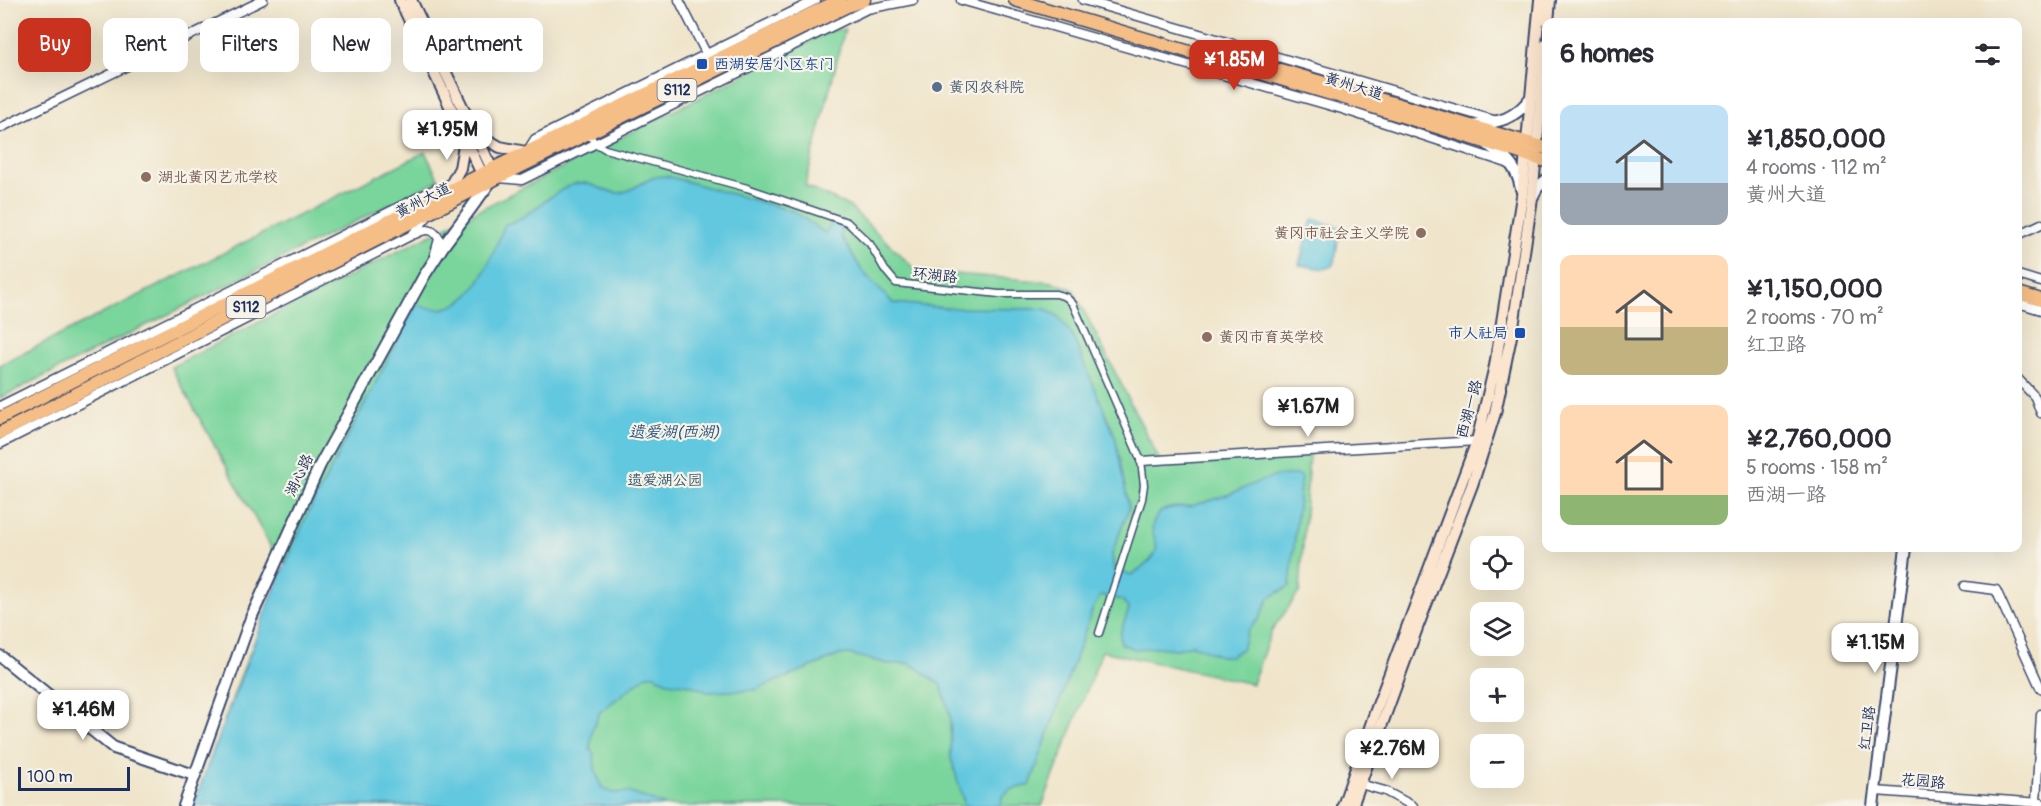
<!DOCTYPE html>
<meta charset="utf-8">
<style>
body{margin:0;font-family:Pangolin,"LXGW WenKai TC",sans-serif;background:#f2f2f3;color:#2b2b33;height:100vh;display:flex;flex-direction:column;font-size:22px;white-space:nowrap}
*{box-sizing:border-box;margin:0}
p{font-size:20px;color:#7c7c81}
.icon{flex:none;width:33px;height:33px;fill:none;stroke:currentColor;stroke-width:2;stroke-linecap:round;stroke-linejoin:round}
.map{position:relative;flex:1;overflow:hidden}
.sheet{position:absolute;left:1542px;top:18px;width:480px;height:534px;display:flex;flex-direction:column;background:#fff;border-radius:12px;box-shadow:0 6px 24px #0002}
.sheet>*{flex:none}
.top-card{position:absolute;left:18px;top:18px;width:570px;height:54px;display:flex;gap:12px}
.buttons{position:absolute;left:1470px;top:536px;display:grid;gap:12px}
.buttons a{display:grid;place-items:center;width:54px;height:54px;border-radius:12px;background:#fff;box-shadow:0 6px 24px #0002;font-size:30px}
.scale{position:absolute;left:18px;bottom:15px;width:112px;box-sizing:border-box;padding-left:6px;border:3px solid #1b2f5e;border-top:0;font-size:16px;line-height:21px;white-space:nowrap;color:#1b2f5e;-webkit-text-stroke:4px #f7f3e8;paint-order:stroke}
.price{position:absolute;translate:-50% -51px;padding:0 14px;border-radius:12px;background:#fff;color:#222;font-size:20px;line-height:39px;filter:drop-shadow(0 2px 3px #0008)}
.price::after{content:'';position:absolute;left:50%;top:36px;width:18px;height:14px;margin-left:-9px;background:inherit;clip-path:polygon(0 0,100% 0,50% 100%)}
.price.active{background:#c8321e;color:#fff}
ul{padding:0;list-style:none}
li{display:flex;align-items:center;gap:18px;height:150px;padding:0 18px}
li span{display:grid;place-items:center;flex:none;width:168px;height:120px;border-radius:12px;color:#555}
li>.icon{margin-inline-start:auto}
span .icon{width:72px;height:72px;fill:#fffc;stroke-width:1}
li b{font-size:26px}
h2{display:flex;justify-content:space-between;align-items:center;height:72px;padding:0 18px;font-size:26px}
.chip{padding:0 21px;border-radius:12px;background:#fff;box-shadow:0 6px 24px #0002;font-size:21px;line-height:54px}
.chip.active{background:#c8321e;color:#fff}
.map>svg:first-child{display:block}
.green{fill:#7ad59c;stroke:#4a827d;stroke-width:1.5}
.water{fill:#62c8df;stroke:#3e7c9e;stroke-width:1.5}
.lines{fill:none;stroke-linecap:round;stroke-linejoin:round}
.pedestrian-casing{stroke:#3b4a6e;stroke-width:9}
.minor-casing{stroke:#3b4a6e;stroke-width:11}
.tertiary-casing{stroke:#3b4a6e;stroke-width:14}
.secondary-casing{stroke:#3b4a6e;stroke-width:14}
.primary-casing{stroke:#3b4a6e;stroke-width:15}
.pedestrian{stroke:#fff;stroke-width:6}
.minor{stroke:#fff;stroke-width:8}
.tertiary{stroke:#fff;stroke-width:10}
.secondary{stroke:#fbe5cf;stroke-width:10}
.primary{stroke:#f6be87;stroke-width:12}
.transit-dot{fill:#1a4fb4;stroke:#f7f3e8;stroke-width:2}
.service-dot{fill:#5c6f8a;stroke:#f7f3e8;stroke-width:2}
.education-dot{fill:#8d6e63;stroke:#f7f3e8;stroke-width:2}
.labels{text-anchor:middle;stroke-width:4.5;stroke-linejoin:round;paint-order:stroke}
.shield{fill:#f7f3e8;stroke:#5d6a87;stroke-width:1.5}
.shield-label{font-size:14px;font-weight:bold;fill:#1b2f5e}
.transit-label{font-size:15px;fill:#164399;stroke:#f7f3e8;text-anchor:start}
.street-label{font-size:15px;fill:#1b2f5e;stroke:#f7f3e8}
.service-label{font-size:15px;fill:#4e5e75;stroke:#f7f3e8;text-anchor:start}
.education-label{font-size:15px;fill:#785e54;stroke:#f7f3e8;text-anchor:start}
.park-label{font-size:15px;fill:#33586e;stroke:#f7f3e8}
.water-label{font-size:16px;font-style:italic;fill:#2d557e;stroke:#f7f3e8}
</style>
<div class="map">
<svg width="2041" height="806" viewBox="0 0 2041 806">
<rect width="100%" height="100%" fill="#f7f3e8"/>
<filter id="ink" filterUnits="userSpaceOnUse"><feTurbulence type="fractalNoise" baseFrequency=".0167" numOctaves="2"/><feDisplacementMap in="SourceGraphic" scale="12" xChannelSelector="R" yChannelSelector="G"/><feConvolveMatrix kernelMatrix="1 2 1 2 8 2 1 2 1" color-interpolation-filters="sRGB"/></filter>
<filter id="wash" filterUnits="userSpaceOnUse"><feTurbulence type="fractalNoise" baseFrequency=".008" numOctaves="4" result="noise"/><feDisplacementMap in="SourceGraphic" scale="24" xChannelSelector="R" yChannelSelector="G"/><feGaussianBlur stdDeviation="1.35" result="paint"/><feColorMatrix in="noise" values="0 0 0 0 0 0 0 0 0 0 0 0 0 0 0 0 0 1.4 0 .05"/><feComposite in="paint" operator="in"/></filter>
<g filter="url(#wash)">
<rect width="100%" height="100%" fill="#f0e5cb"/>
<path class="green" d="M 845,29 L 805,186 L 850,207 L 917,271 L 1053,282 L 1073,289 L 1162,465 L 1309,454 L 1300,591 L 1271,632 L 1252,684 L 1102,651 L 1042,806 L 193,806 L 240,677 L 286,564 L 272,549 L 171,367 L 832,30 Z
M 425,152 L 439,180 L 0,398 L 0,365 Z"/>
<path class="water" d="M 667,176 L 793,211 L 825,233 L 833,221 L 843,223 L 841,236 L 863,272 L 893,303 L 947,308 L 1045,309 L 1058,316 L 1072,335 L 1115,436 L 1129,508 L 1112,554 L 1114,571 L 1131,575 C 1180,545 1140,540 1157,516 C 1166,504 1179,509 1191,506 C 1206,502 1221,498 1235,492 C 1256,483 1277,471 1301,476 L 1290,586 L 1269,598 L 1259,619 L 1247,631 L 1242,649 L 1231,656 L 1220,656 L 1193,645 L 1177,649 L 1157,647 L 1135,649 L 1121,644 L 1120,634 L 1129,609 L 1122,600 L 1101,595 L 1093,608 L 1030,785 L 1010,790 L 1002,797 L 1001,806 L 965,806 L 951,758 L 950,715 L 941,685 L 909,663 L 888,664 L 849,654 L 840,655 L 755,690 L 708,692 L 691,685 L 667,682 L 655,675 L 647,675 L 600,712 L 592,731 L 590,749 L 594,754 L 595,769 L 602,788 L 613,793 L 628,792 L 667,806 L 193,806 L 268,605 L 307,515 L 416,305 C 427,307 438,311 449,307 C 481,297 493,251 505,224 C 531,218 548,193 574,184 C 589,179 603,193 619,193 C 631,192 642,182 653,178 C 658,176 663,176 667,176 Z
M 1312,219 L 1340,227 L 1335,260 L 1332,266 L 1324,269 L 1299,265 Z"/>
</g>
<g filter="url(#ink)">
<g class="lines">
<defs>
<path id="pedestrian" d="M 588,133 L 595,143 L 605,149 L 747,188 L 847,222 L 870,244 L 885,270 L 896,283 L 999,294 L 1056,294 L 1066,297 L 1073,304 L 1141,461 L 1144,485 L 1142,499 L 1099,633"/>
<path id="minor" d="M 679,0 L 707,55
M 961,0 L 1342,109 L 1510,164
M 1083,0 L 1497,121
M 0,128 L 263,0
M 528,150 L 535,139 L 816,0
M 498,178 L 522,180 L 867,9 L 913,0
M 415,234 C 425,229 433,227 439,239 L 435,253
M 2018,235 L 2041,224
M 2018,275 L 2041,282
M 2018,303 L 2041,310
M 2018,379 L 2035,397 L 2041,413
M 0,406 L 435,189 L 447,191
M 0,444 L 412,235 L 427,217
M 1141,461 L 1477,441
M 1965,586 L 1996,590 L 2041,689
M 1360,784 L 1385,791 L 1413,806
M 1875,791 L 2041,803
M 2036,803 L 2041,714"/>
<path id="tertiary" d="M 1471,126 C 1499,122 1515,120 1532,96
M 1487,144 C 1505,158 1517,165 1521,189
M 1532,198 L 1537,188 L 1546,180
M 0,656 L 114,748 L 194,775
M 184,806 L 251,618 L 320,465 L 424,276 L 444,245 L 491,181
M 1873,806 L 1906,548"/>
<path id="secondary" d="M 400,0 L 482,174 L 489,179
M 411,0 L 492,169 L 492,178
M 1548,22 L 1550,0
M 474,132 L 500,147 L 526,152
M 447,192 L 460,168 L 465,139
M 1343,806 L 1375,713 L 1477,441 L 1495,366 L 1522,196 L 1540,0
M 1352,806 L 1417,628 L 1472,485 L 1495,413 L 1513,327 L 1532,198 L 1546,44"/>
<path id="primary" d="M 1015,0 L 1341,97 L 1546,161
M 1280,70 L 1546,148
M 2018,293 L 2041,300
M 0,418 L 492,169 L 840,0
M 0,433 L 497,178 L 847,6 L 864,0"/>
</defs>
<use href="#pedestrian" class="pedestrian-casing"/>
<use href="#minor" class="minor-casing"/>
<use href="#tertiary" class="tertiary-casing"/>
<use href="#secondary" class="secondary-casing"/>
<use href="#primary" class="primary-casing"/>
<use href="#pedestrian" class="pedestrian"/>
<use href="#minor" class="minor"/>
<use href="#tertiary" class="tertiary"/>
<use href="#secondary" class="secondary"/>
<use href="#primary" class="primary"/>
</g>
</g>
<g class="transit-dot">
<rect x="696" y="58" width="12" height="12" rx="3"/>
<rect x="1514" y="327" width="12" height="12" rx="3"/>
</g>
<circle class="service-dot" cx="937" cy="87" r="6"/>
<g class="education-dot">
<circle cx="146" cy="177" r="6"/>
<circle cx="1421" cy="233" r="6"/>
<circle cx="1207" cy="337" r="6"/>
</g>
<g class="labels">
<g class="shield">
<rect x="657.5" y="79" width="39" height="22" rx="4.5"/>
<rect x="226.5" y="296" width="39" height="22" rx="4.5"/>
</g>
<g class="shield-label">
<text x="677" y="95">S112</text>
<text x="246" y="312">S112</text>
</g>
<g class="transit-label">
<text x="714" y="69">西湖安居小区东门</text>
<text x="1508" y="338" text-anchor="end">市人社局</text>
</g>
<g class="street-label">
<text transform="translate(1354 86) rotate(17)" y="5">黄州大道</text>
<text transform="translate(423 200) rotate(-27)" y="5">黄州大道</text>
<text transform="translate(935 275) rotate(6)" y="5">环湖路</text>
<text transform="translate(1469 409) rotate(-75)" y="5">西湖一路</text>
<text transform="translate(299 475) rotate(-64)" y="5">湖心路</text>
<text transform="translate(1867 728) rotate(-83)" y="5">红卫路</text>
<text transform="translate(1923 781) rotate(5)" y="5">花园路</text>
</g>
<g class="service-label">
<text x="949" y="92">黄冈农科院</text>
</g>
<g class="education-label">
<text x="158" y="182">湖北黄冈艺术学校</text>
<text x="1409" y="238" text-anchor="end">黄冈市社会主义学院</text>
<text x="1219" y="342">黄冈市育英学校</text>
</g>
<g class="park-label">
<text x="665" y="485">遗爱湖公园</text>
</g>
<g class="water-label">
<text x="674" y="437">遗爱湖(西湖)</text>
</g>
</g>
</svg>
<div class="buttons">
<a><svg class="icon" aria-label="locate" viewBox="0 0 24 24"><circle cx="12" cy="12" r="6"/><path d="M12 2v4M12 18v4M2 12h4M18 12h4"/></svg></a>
<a><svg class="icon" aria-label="layers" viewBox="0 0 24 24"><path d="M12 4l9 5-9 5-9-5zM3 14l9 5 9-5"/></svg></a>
<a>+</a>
<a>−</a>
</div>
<div class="scale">100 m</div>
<b class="price active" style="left:1234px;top:91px">¥1.85M</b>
<b class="price" style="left:447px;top:161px">¥1.95M</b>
<b class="price" style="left:1308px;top:438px">¥1.67M</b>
<b class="price" style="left:1875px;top:674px">¥1.15M</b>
<b class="price" style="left:83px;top:741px">¥1.46M</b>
<b class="price" style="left:1392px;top:780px">¥2.76M</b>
<div class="top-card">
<a class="chip active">Buy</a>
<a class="chip">Rent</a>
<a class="chip">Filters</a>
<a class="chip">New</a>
<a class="chip">Apartment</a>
</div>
<section class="sheet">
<h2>6 homes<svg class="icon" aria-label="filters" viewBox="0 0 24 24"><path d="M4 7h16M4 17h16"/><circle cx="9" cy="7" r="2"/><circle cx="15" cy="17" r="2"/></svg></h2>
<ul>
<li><span style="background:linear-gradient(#bfe0f5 65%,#9aa5b1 0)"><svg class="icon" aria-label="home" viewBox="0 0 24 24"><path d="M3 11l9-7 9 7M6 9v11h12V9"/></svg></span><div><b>¥1,850,000</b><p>4 rooms · 112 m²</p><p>黄州大道</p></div></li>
<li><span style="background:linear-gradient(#ffd9b3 60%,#c2b280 0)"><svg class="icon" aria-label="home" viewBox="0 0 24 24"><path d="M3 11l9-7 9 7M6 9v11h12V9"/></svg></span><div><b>¥1,150,000</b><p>2 rooms · 70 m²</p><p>红卫路</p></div></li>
<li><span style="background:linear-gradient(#ffd9b3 75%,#8fb573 0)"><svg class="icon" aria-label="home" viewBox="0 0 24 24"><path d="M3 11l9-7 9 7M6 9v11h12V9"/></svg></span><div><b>¥2,760,000</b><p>5 rooms · 158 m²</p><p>西湖一路</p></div></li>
</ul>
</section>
</div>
